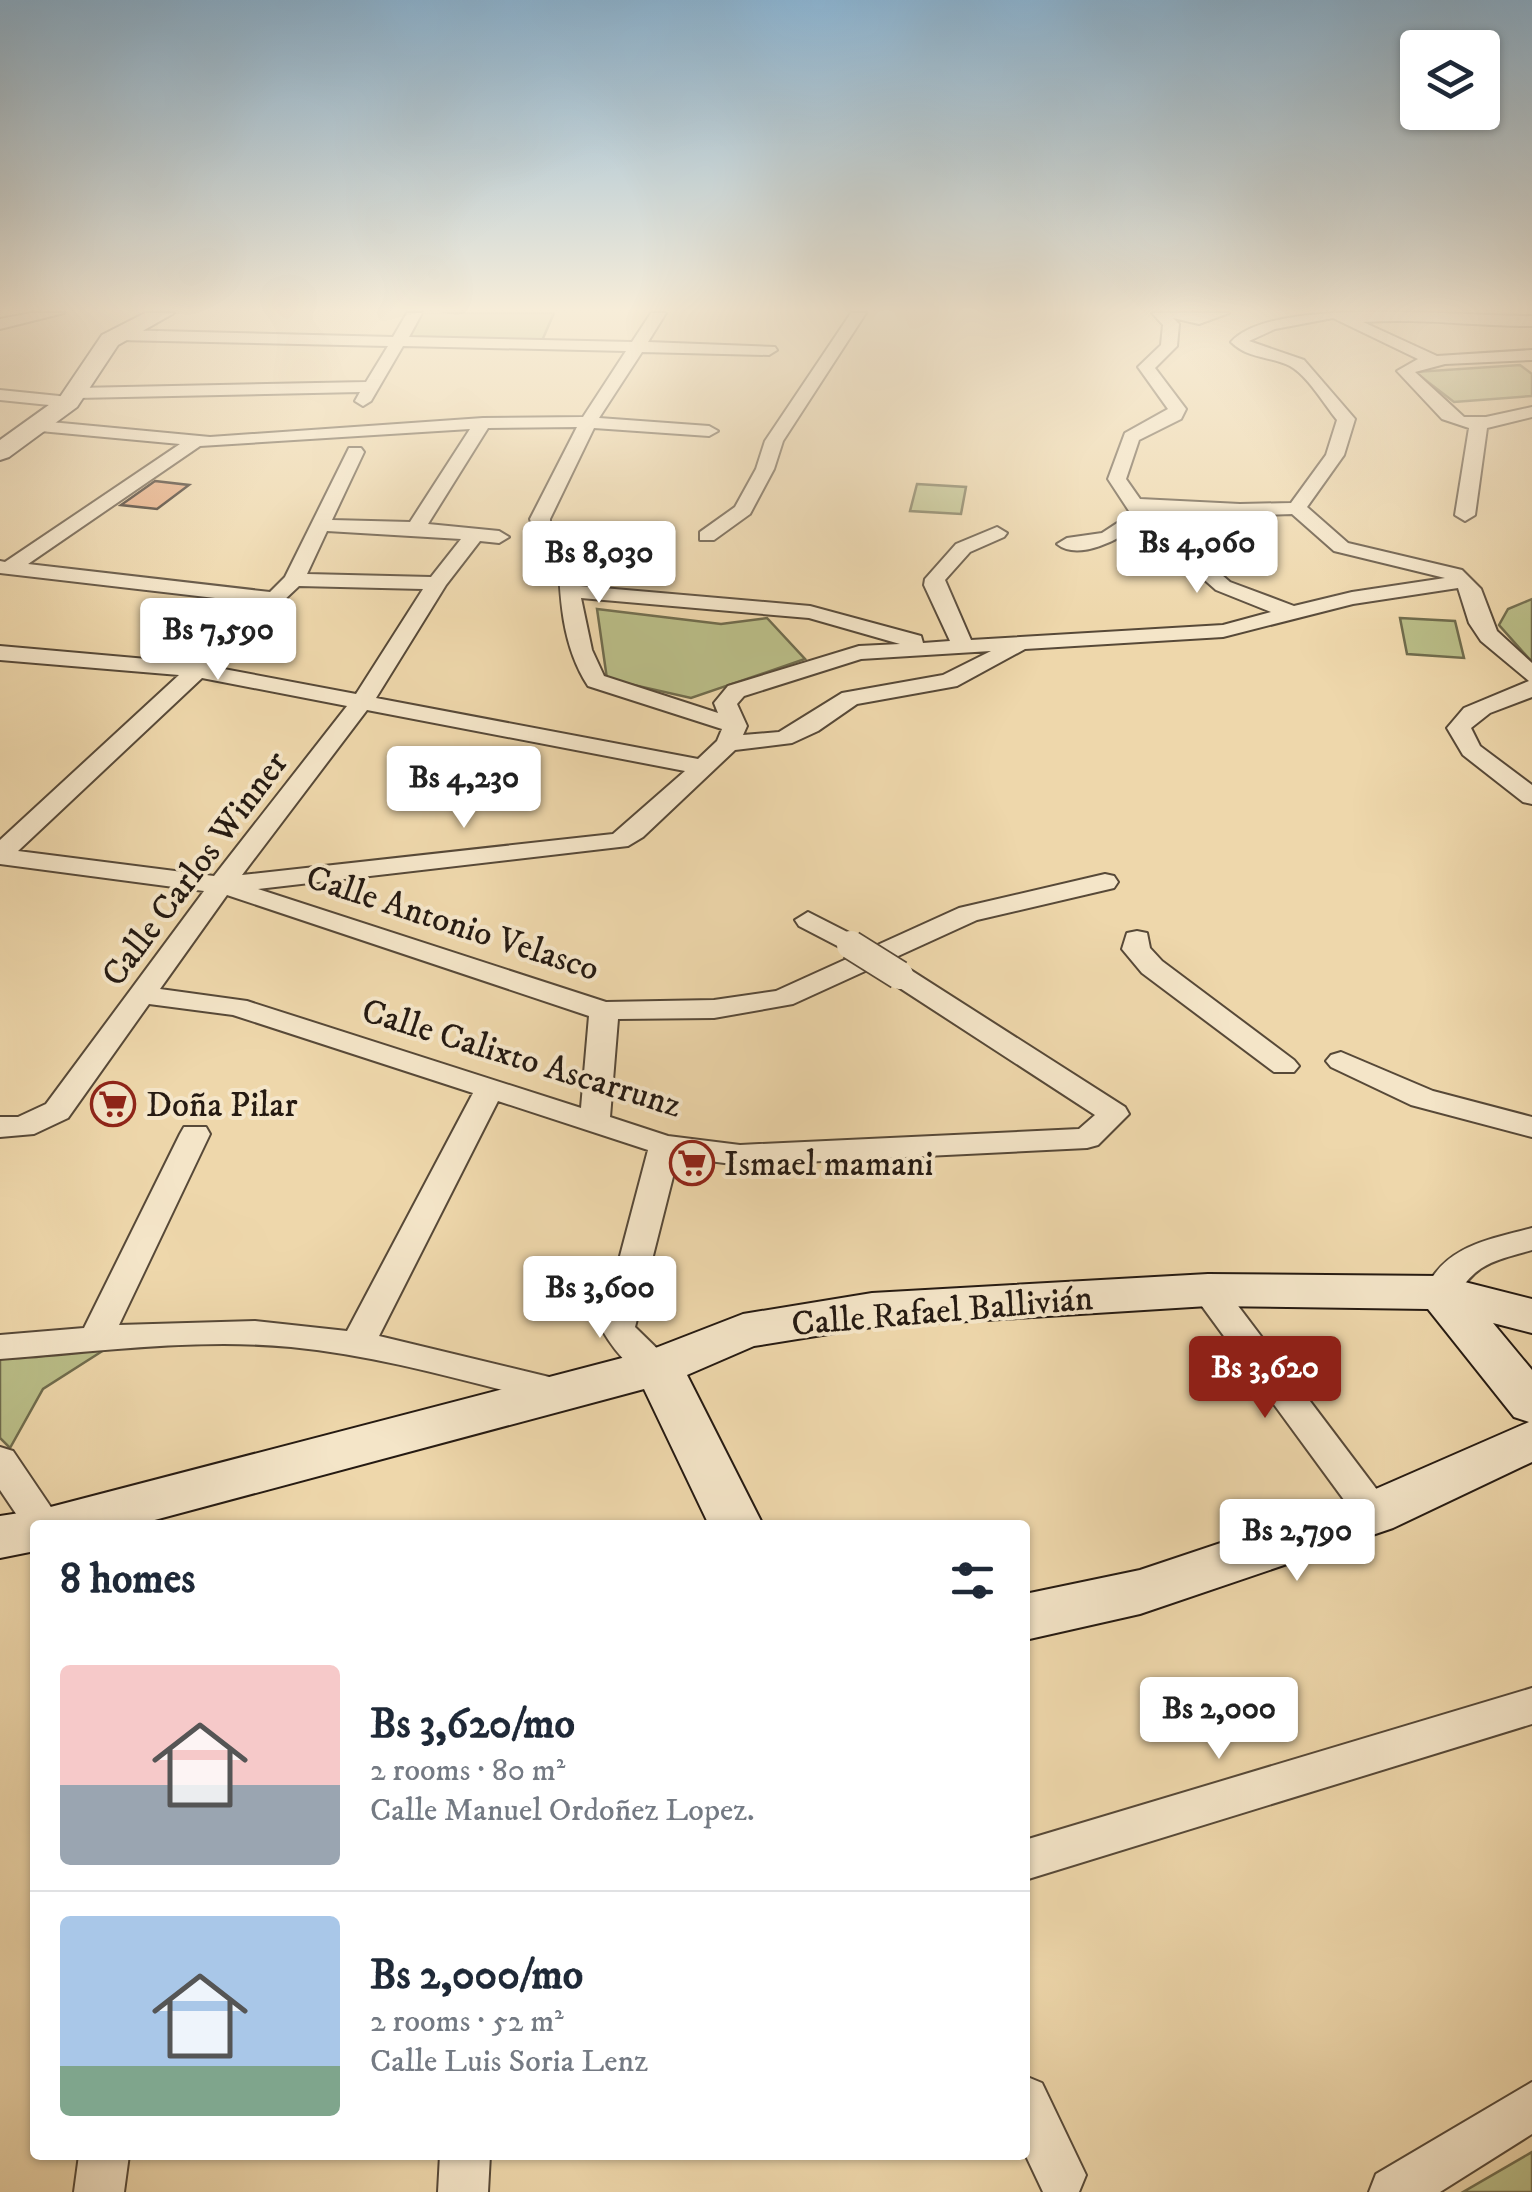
<!DOCTYPE html>
<meta charset="utf-8">
<style>
body{margin:0;font-family:"IM FELL DW Pica",serif;background:#f2f2f3;color:#1f2937;height:100vh;display:flex;flex-direction:column;font-size:38px;white-space:nowrap}
*{box-sizing:border-box;margin:0}
p{font-size:32px;color:#747a83}
.icon{flex:none;width:55px;height:55px;fill:none;stroke:currentColor;stroke-width:2;stroke-linecap:round;stroke-linejoin:round}
.map{position:relative;flex:1;overflow:hidden}
.details{position:absolute;left:30px;top:1520px;width:1000px;height:640px;display:flex;flex-direction:column;background:#fff;border-radius:10px;box-shadow:0 2px 8px #0004}
.details>*{flex:none}
.controls{position:absolute;left:1400px;top:30px;display:grid;gap:20px}
.controls a{display:grid;place-items:center;width:100px;height:100px;border-radius:10px;background:#fff;box-shadow:0 2px 8px #0004;font-size:50px}
.price{position:absolute;translate:-50% -85px;padding:0 22px;border-radius:10px;background:#fff;color:#222;font-size:32px;line-height:65px;filter:drop-shadow(0 2px 5px #0008)}
.price::after{content:'';position:absolute;left:50%;top:60px;width:30px;height:22px;margin-left:-15px;background:inherit;clip-path:polygon(0 0,100% 0,50% 100%)}
.price.active{background:#8f2418;color:#fff}
ul{padding:0;list-style:none}
li{display:flex;align-items:center;gap:30px;height:250px;padding:0 30px}
li+li{border-top:2px solid #e0e1e3}
li span{display:grid;place-items:center;flex:none;width:280px;height:200px;border-radius:10px;color:#555}
li>.icon{margin-inline-start:auto}
span .icon{width:120px;height:120px;fill:#fffc;stroke-width:1}
li b{font-size:42px}
h2{display:flex;justify-content:space-between;align-items:center;height:120px;padding:0 30px;font-size:42px}
.map>svg:first-child{display:block}
.green{fill:#babe88;stroke:#706c4d;stroke-width:2.5}
.building{fill:#e5a57a;stroke:#251a12;stroke-width:2.5}
.lines{fill:none;stroke-linecap:round;stroke-linejoin:round}
.street-casing{stroke:#574938;stroke-width:4}
.secondary-casing{stroke:#251a12;stroke-width:4}
.street{fill:#f4e5c8;fill-rule:evenodd}
.secondary{fill:#f4e5c8;fill-rule:evenodd}
.street-bridge-casing{stroke:#574938;stroke-width:31;stroke-linecap:butt}
.street-bridge{stroke:#f4e5c8;stroke-width:28}
.labels{text-anchor:middle;stroke-width:8;stroke-linejoin:round;paint-order:stroke}
.street-label{font-size:35px;fill:#251a12;stroke:#f4e5c8}
.poi-label{font-size:35px;fill:#251a12;stroke:#f4e5c8;text-anchor:start}
</style>
<div class="map">
<svg width="1532" height="2192" viewBox="0 0 1532 2192">
<rect width="100%" height="100%" fill="#eed7ab"/>
<filter id="stains"><feTurbulence type="fractalNoise" baseFrequency=".002" numOctaves="4"/><feColorMatrix values="0 0 0 0 .2 0 0 0 0 .09 0 0 0 0 .02 0 0 0 .5 -.17"/></filter>
<radialGradient id="worn" r=".72"><stop offset=".6" stop-color="#630" stop-opacity="0"/><stop offset="1" stop-color="#630" stop-opacity=".3"/></radialGradient>
<path class="green" d="M 420,313 L 554,313 L 541,343 L 405,340 Z
M 1520,365 L 1532,374 L 1532,396 L 1454,402 L 1415,372 Z
M 917,484 L 966,487 L 961,514 L 910,511 Z
M 1532,599 L 1532,662 L 1499,625 L 1508,609 Z
M 597,609 L 721,624 L 767,618 L 805,659 L 691,698 L 607,679 Z
M 1400,618 L 1455,621 L 1464,658 L 1407,654 Z
M 104,1350 L 43,1389 L 10,1448 L 0,1438 L 0,1357 Z
M 1532,2152 L 1532,2192 L 1463,2192 Z"/>
<path class="building" d="M 155,481 L 189,485 L 157,509 L 121,505 Z"/>
<g class="lines">
<defs>
<path id="street" d="M 31,313 L 64,313 L 0,329 L 0,319 Z
M 407,313 L 422,313 L 409,337 L 632,342 L 651,313 L 666,313 L 648,342 L 775,347 L 777,350 L 769,355 L 642,352 L 599,418 L 709,426 L 718,431 L 709,436 L 594,428 L 550,519 L 550,526 L 578,546 L 580,586 L 810,606 L 921,636 L 923,643 L 950,641 L 924,585 L 925,579 L 956,544 L 997,527 L 1007,533 L 1004,537 L 970,552 L 945,580 L 971,640 L 1223,625 L 1271,612 L 1216,590 L 1141,524 C 1121,538 1079,562 1057,544 L 1067,538 L 1102,533 L 1131,514 L 1108,479 L 1125,433 L 1168,409 L 1138,367 L 1161,345 L 1163,325 L 1152,313 L 1229,313 L 1199,324 L 1173,318 L 1179,324 L 1177,346 L 1155,368 L 1186,409 L 1181,419 L 1139,440 L 1126,479 L 1140,499 L 1240,504 L 1291,503 L 1326,455 L 1337,420 C 1324,404 1307,375 1290,366 C 1270,356 1248,359 1231,342 C 1272,295 1468,317 1532,316 L 1532,326 C 1475,326 1420,318 1363,322 L 1437,356 L 1532,350 L 1532,360 L 1445,364 L 1415,372 L 1464,417 L 1486,417 L 1532,407 L 1532,417 L 1487,428 L 1475,515 L 1465,521 L 1455,515 L 1469,428 L 1442,419 L 1397,371 L 1418,359 L 1333,318 L 1275,329 L 1249,341 L 1304,360 L 1355,419 L 1344,455 L 1307,507 L 1348,543 L 1462,570 L 1481,589 L 1497,631 L 1532,663 L 1532,697 L 1490,713 L 1471,728 L 1480,746 L 1532,785 L 1532,804 L 1523,802 L 1463,755 L 1447,728 L 1464,708 L 1529,681 L 1481,641 L 1469,623 L 1458,588 L 1353,604 L 1223,637 L 1025,649 L 957,686 L 857,704 L 818,731 L 792,743 L 735,750 L 643,837 L 628,846 L 258,889 L 606,1002 L 714,1000 L 776,991 L 959,908 L 1105,874 L 1114,876 L 1118,882 L 1114,888 L 977,920 L 793,1004 L 714,1018 L 618,1019 L 610,1117 L 668,1136 L 740,1145 L 1079,1129 L 1095,1115 L 889,981 L 885,975 L 899,967 L 909,969 L 1125,1107 L 1129,1114 L 1098,1145 L 1087,1148 L 740,1165 L 678,1157 L 635,1327 L 676,1367 L 670,1376 C 639,1385 615,1352 601,1328 L 648,1150 L 498,1101 L 379,1336 L 574,1383 L 579,1392 L 574,1401 L 561,1405 C 472,1383 383,1356 291,1347 C 194,1338 96,1352 0,1359 L 0,1335 L 84,1328 L 180,1134 L 184,1127 L 206,1127 L 210,1134 L 119,1325 L 255,1321 L 347,1331 L 473,1093 L 233,1015 L 149,1004 L 68,1118 L 34,1134 L 0,1137 L 0,1117 L 18,1117 L 46,1104 L 204,891 L 0,864 L 0,840 L 179,675 L 0,660 L 0,646 L 192,663 L 258,603 L 0,573 L 0,561 L 5,562 L 180,444 L 40,431 L 31,426 L 40,421 L 210,437 L 483,418 L 583,417 L 626,351 L 403,346 L 371,401 L 363,406 L 355,401 L 360,392 L 77,398 L 69,393 L 77,388 L 366,382 L 388,346 L 118,340 L 110,335 L 118,330 L 393,337 ZM 577,427 L 530,519 L 534,532 L 558,548 C 560,596 561,644 588,686 L 722,729 L 717,741 L 698,759 L 376,698 L 446,585 L 480,541 L 499,543 L 509,537 L 499,531 L 428,524 L 488,428 ZM 470,429 L 410,522 L 332,520 L 364,452 L 361,448 L 349,448 L 285,577 L 270,592 L 28,564 L 200,446 ZM 1148,511 L 1240,516 L 1292,514 L 1334,551 L 1445,578 L 1352,592 L 1294,606 L 1230,582 ZM 327,531 L 461,539 L 431,577 L 307,574 ZM 299,586 L 423,589 L 356,694 L 213,667 ZM 581,598 L 809,618 L 900,644 L 859,646 L 728,686 L 714,703 L 718,713 L 604,676 L 592,650 ZM 991,651 L 943,675 L 842,693 L 779,732 L 743,735 L 747,726 L 737,704 L 744,696 L 861,659 ZM 202,678 L 347,706 L 214,876 L 18,851 ZM 367,710 L 685,771 L 613,834 L 242,875 ZM 227,895 L 589,1016 L 581,1108 L 247,1001 L 160,989 Z
M 851,313 L 866,313 L 783,441 L 774,469 L 750,514 L 714,540 L 700,540 L 700,532 L 735,507 L 756,469 L 765,441 Z
M 0,390 L 69,397 L 77,402 L 69,407 L 0,400 Z
M 808,912 L 861,939 L 865,945 L 851,953 L 799,926 L 795,920 Z
M 1137,931 L 1147,933 L 1150,948 L 1162,961 L 1294,1060 L 1299,1066 L 1294,1072 L 1274,1072 L 1142,973 L 1122,949 L 1127,933 Z
M 1341,1052 L 1433,1091 L 1532,1117 L 1532,1137 L 1411,1105 L 1331,1067 L 1326,1061 L 1331,1055 Z
M 1532,1228 L 1532,1250 C 1490,1262 1476,1263 1453,1301 L 1441,1305 L 1429,1301 L 1424,1293 C 1443,1246 1488,1240 1532,1228 Z
M 1208,1278 L 1220,1282 L 1387,1503 L 1393,1513 L 1387,1523 L 1374,1528 L 1361,1523 L 1196,1298 L 1191,1290 L 1196,1282 Z
M 0,1447 L 13,1451 L 63,1525 L 35,1525 L 35,1537 L 31,1536 L 0,1490 Z
M 1532,1688 L 1532,1724 L 1025,1880 L 1025,1840 Z
M 1025,2076 L 1042,2083 L 1086,2175 L 1079,2192 L 1043,2192 L 1025,2154 Z
M 1532,2082 L 1532,2134 L 1440,2192 L 1369,2192 L 1376,2174 Z
M 79,2155 L 129,2155 L 124,2192 L 74,2192 Z
M 440,2155 L 490,2155 L 488,2192 L 438,2192 Z"/>
<path id="secondary" d="M 145,313 L 174,313 L 118,345 L 77,407 L 9,457 L 0,460 L 0,440 L 60,397 L 102,335 Z
M 1208,1274 L 1441,1276 L 1532,1299 L 1532,1333 L 1493,1323 L 1532,1370 L 1532,1462 L 1393,1528 L 1140,1614 L 1025,1640 L 1025,1594 L 1140,1570 L 1355,1498 L 1529,1422 L 1514,1417 L 1428,1309 L 1208,1306 L 872,1327 L 754,1346 L 687,1375 L 763,1525 L 709,1525 L 644,1389 L 136,1525 L 35,1525 L 35,1551 L 0,1558 L 0,1516 L 39,1510 L 645,1352 L 743,1314 L 872,1293 Z"/>
</defs>
<use href="#street" class="street-casing"/>
<use href="#secondary" class="secondary-casing"/>
<use href="#street" class="street"/>
<use href="#secondary" class="secondary"/>
<defs>
<path id="street-bridge" d="M 851,945 L 899,975"/>
</defs>
<use href="#street-bridge" class="street-bridge-casing"/>
<use href="#street-bridge" class="street-bridge"/>
</g>
<linearGradient id="sky" x2="0" y2="1"><stop stop-color="#8bb5d4"/><stop offset="0.5" stop-color="#f7edd9"/><stop offset="1" stop-color="#f7edd9" stop-opacity="0"/></linearGradient>
<rect width="1532" height="620" fill="url(#sky)"/>
<defs>
<symbol id="supermarket-ring" viewBox="-11 -11 22 22"><circle r="9.5" fill="#f4e5c8" stroke="#8f2418" stroke-width="1.5"/><path d="M-6-5.5h2.5l.6 2H6L4.5 2H-2.5L-4.4-4H-6ZM-1.5 3.2a1.3 1.3 0 1 0 .1 0ZM3 3.2a1.3 1.3 0 1 0 .1 0Z" fill="#8f2418"/></symbol>
</defs>
<g fill-rule="evenodd">
<use href="#supermarket-ring" x="88" y="1079" width="50" height="50"/>
<use href="#supermarket-ring" x="667" y="1138" width="50" height="50"/>
</g>
<g class="labels">
<g class="street-label">
<text transform="translate(194 868) rotate(-53)" y="12">Calle Carlos Winner</text>
<text transform="translate(453 922) rotate(18)" y="12">Calle Antonio Velasco</text>
<text transform="translate(522 1057) rotate(17)" y="12">Calle Calixto Ascarrunz</text>
<text transform="translate(942 1310) rotate(-5)" y="12">Calle Rafael Ballivián</text>
</g>
<g class="poi-label">
<text x="146" y="1116">Doña Pilar</text>
<text x="724" y="1175">Ismael mamani</text>
</g>
</g>
<rect width="100%" height="100%" filter="url(#stains)"/>
<rect width="100%" height="100%" fill="url(#worn)"/>
</svg>
<div class="controls">
<a><svg class="icon" aria-label="layers" viewBox="0 0 24 24"><path d="M12 4l9 5-9 5-9-5zM3 14l9 5 9-5"/></svg></a>
</div>
<b class="price" style="left:1197px;top:596px">Bs 4,060</b>
<b class="price" style="left:599px;top:606px">Bs 8,030</b>
<b class="price" style="left:218px;top:683px">Bs 7,590</b>
<b class="price" style="left:464px;top:831px">Bs 4,230</b>
<b class="price" style="left:600px;top:1341px">Bs 3,600</b>
<b class="price active" style="left:1265px;top:1421px">Bs 3,620</b>
<b class="price" style="left:1297px;top:1584px">Bs 2,790</b>
<b class="price" style="left:1219px;top:1762px">Bs 2,000</b>
<section class="details">
<h2>8 homes<svg class="icon" aria-label="filters" viewBox="0 0 24 24"><path d="M4 7h16M4 17h16"/><circle cx="9" cy="7" r="2"/><circle cx="15" cy="17" r="2"/></svg></h2>
<ul>
<li><span style="background:linear-gradient(#f6c9c9 60%,#9aa5b1 0)"><svg class="icon" aria-label="home" viewBox="0 0 24 24"><path d="M3 11l9-7 9 7M6 9v11h12V9"/></svg></span><div><b>Bs 3,620/mo</b><p>2 rooms · 80 m²</p><p>Calle Manuel Ordoñez Lopez.</p></div></li>
<li><span style="background:linear-gradient(#a9c7e8 75%,#7fa58c 0)"><svg class="icon" aria-label="home" viewBox="0 0 24 24"><path d="M3 11l9-7 9 7M6 9v11h12V9"/></svg></span><div><b>Bs 2,000/mo</b><p>2 rooms · 52 m²</p><p>Calle Luis Soria Lenz</p></div></li>
</ul>
</section>
</div>
